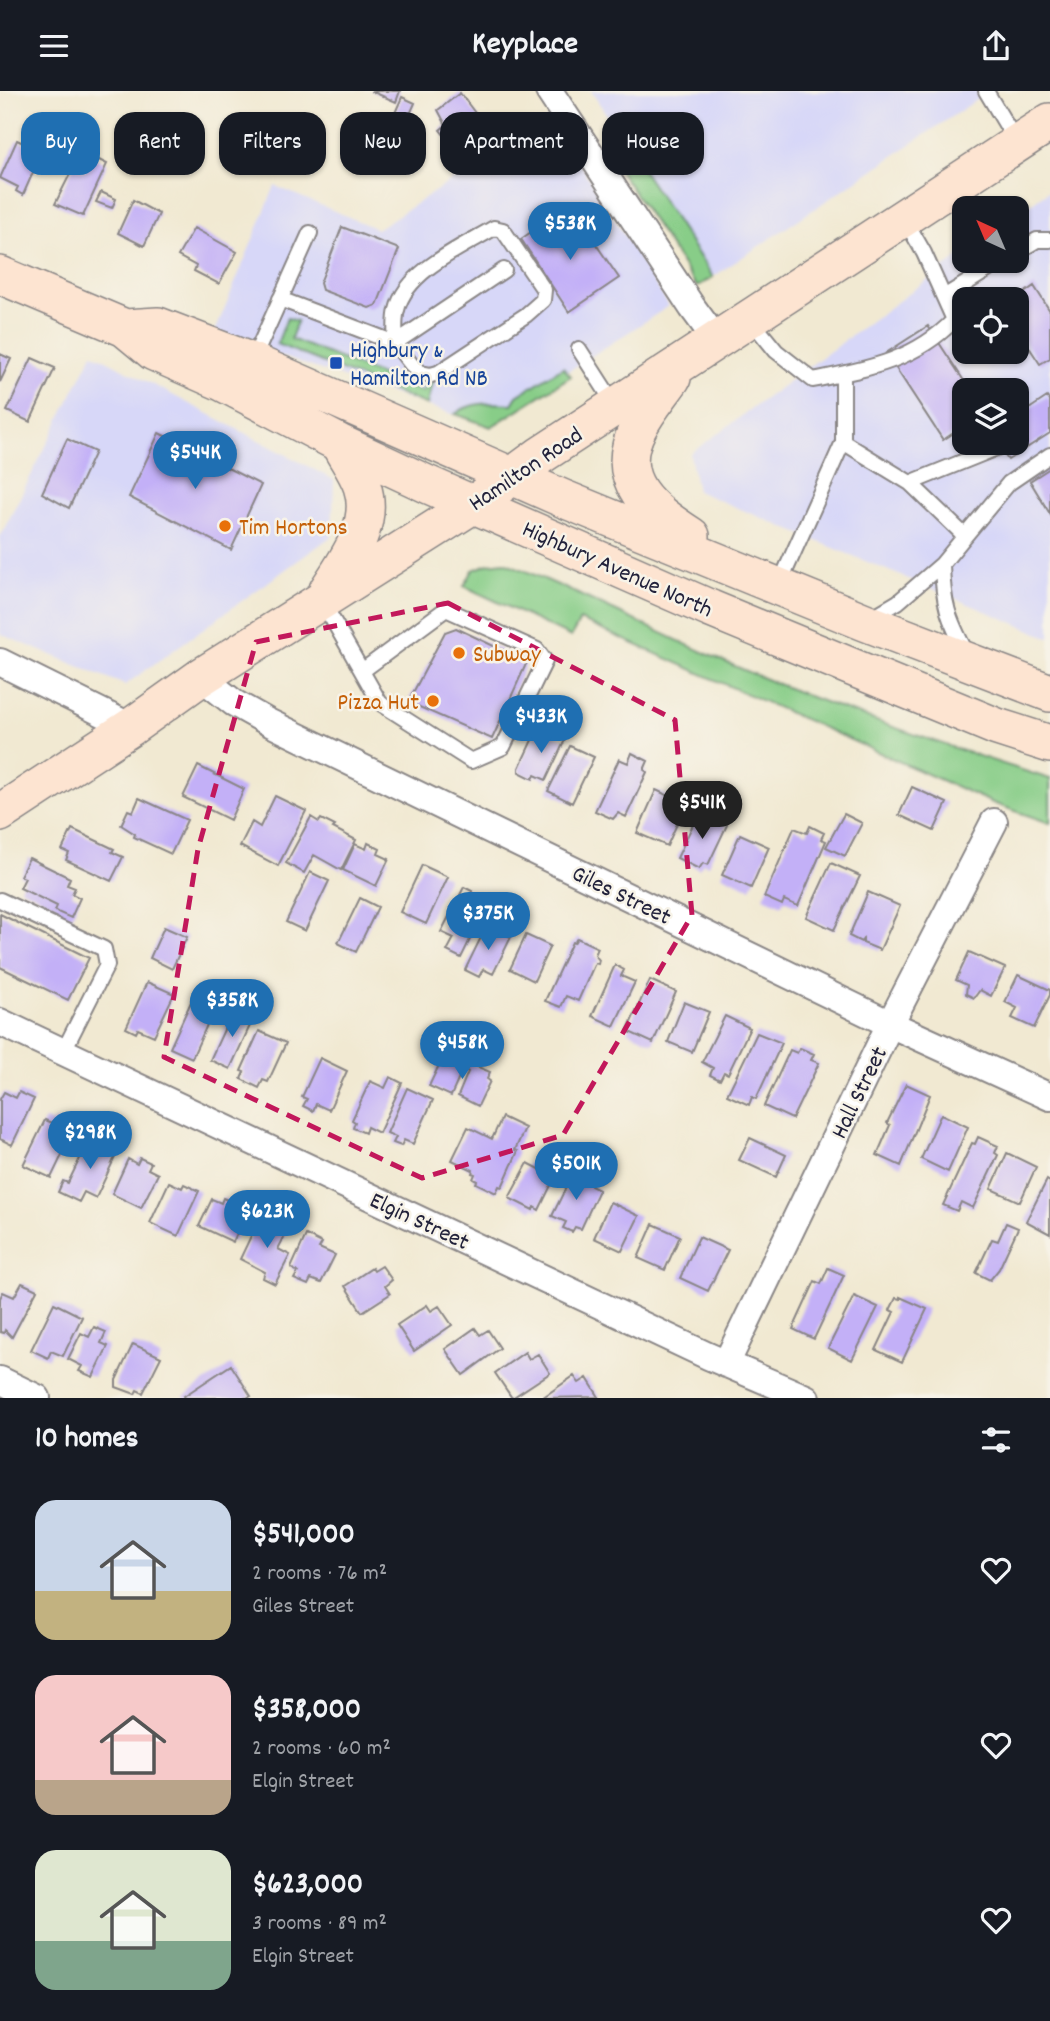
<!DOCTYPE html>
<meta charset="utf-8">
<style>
body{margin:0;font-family:Dekko,sans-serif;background:#20242c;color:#f1f3f6;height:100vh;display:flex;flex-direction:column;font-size:26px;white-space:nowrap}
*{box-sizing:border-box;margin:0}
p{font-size:23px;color:#9ea1a6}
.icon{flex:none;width:38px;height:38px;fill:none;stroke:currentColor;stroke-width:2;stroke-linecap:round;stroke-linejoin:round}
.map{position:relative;height:1307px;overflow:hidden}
.details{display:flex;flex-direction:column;background:#171b24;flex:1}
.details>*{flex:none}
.hud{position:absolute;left:21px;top:21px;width:1008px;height:63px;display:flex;gap:14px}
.needle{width:46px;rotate:316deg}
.fabs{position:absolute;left:952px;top:105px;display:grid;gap:14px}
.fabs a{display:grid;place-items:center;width:77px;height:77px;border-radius:14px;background:#171b24;box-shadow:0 2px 5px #0004;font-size:35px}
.price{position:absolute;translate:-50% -60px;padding:0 16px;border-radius:24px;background:#1f6fb2;color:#fff;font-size:23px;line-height:46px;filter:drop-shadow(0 2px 4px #0008)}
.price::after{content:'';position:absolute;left:50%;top:42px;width:21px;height:16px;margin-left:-10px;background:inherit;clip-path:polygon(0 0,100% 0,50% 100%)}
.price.current{background:#222;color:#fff}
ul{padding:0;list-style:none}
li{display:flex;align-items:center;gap:21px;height:175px;padding:0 35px}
li span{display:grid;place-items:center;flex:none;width:196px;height:140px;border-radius:21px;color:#555}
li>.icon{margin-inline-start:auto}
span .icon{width:84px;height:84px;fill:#fffc;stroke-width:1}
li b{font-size:30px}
h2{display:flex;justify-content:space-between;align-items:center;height:84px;padding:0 35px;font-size:30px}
.chip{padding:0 24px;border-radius:21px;background:#171b24;box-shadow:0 2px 5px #0004;font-size:24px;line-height:63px}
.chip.current{background:#1f6fb2;color:#fff}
header{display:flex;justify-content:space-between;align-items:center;height:91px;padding:0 35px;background:#171b24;font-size:32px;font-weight:800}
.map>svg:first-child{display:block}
.built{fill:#d7d7f8;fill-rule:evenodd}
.green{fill:#88cd88;stroke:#557862;stroke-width:2}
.building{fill:#c3b0f7}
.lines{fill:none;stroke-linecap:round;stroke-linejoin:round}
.service-casing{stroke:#8a8686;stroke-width:18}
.minor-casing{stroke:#8a8686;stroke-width:30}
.secondary-casing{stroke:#8a8686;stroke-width:40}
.service{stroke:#fff;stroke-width:14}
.minor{stroke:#fff;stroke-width:26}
.secondary{stroke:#fde4d1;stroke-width:37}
.marked{fill:none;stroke:#c2185b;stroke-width:5;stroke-dasharray:14 9;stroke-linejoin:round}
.transit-dot{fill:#1a4fb4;stroke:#f7f3e8;stroke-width:2.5}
.food-dot{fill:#e8710a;stroke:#f7f3e8;stroke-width:2.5}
.labels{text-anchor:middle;stroke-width:5;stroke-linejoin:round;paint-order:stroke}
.transit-label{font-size:24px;fill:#164399;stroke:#f7f3e8;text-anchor:start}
.street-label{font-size:24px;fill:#22223b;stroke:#f7f3e8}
.food-label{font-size:24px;fill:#c56008;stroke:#f7f3e8;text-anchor:start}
</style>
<header><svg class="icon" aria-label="menu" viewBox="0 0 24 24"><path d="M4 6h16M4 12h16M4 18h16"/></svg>Keyplace<svg class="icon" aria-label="share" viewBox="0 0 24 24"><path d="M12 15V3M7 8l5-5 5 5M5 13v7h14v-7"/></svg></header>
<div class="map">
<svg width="1050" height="1307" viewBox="0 0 1050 1307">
<rect width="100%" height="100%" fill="#f7f3e8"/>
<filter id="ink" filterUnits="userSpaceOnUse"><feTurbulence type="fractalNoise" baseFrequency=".0143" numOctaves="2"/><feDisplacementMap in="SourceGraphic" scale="14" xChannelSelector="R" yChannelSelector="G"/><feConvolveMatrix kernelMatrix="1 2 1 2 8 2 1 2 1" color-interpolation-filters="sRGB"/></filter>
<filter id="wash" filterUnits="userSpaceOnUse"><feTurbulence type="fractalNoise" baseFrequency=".00686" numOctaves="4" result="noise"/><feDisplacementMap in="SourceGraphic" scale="28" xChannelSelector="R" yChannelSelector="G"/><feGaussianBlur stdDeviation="1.57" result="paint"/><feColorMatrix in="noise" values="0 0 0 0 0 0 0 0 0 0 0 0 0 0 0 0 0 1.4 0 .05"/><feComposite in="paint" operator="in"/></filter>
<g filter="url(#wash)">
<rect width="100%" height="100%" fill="#f1e9d2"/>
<path class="built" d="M 591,0 L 990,0 L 713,186 Z
M 550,26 L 669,215 L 485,334 L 214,243 L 275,95 L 377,138 Z
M 1050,99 L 1050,547 L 697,400 L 690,363 L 964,162 L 964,170 L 1017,170 L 1017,123 ZM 964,208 L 1017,208 L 1017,261 L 964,261 ZM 964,299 L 1017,299 L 1017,352 L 964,352 Z
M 93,262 L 334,389 L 332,445 L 125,594 L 0,543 L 0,446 Z"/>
<path class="green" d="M 619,43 L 713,186 L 697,196 L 602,53 Z
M 287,227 L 297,230 L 291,248 L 423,301 L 428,281 L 434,283 L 427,314 L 277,253 Z
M 563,276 L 571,285 L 491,336 L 455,323 C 472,310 491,312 512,313 L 517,305 Z
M 504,471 C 579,501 650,538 723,570 C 829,616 940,653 1050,688 L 1050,732 L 995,713 L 580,529 L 571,546 L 464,495 L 473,479 L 488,473 Z"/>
<g id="blocks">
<path class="building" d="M 371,0 L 400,0 L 396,11 Z
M 460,2 L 487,38 L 457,60 L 440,39 L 446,34 L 438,19 Z
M 402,6 L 415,12 L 404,37 L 391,31 Z
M 480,46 L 491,63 L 460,83 L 450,67 Z
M 17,49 L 42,61 L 23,104 L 16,100 L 18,96 L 0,87 Z
M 91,65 L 107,73 L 83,125 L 55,113 L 74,75 L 84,80 Z
M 101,101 L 116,108 L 112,117 L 96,111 Z
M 133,109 L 159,123 L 144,155 L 118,142 Z
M 578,127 L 619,187 L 569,221 L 521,148 L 547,130 L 556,142 Z
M 342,136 L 399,158 L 377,214 L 369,217 L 322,199 L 320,192 Z
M 194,137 L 237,161 L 219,193 L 194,180 L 196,175 L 178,165 Z
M 1034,195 L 1050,220 L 1050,267 L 1040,273 L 1017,238 L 1017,207 Z
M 928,235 L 970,299 L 964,299 L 964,335 L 943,349 L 886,262 Z
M 0,263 L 11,268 L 0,291 Z
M 32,267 L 55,277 L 30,331 L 7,320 Z
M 1047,306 L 1050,310 L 1050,342 L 1008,369 L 996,352 L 1017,352 L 1017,326 Z
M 159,342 L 261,394 L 231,459 L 129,406 Z
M 67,348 L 95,361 L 69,417 L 42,402 Z
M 1050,377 L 1050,423 L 1030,390 Z
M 456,537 L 527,571 L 492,648 L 408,611 L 445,541 Z
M 538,636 L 565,649 L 546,689 L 535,684 L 533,688 L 519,681 L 519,677 Z
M 570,655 L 594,666 L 572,712 L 548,700 Z
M 632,662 L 648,670 L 644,679 L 647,681 L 626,726 L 618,722 L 613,728 L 595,720 L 619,668 L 628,672 Z
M 198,675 L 244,698 L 230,729 L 183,706 Z
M 912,696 L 947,712 L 934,740 L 899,724 Z
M 656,699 L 686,713 L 667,755 L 637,742 Z
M 275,705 L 306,720 L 278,775 L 240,755 L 252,731 L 260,736 Z
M 139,707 L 187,729 L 171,763 L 134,746 L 135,743 L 121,734 L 128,719 L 133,721 Z
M 699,721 L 727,734 L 708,774 L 703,772 L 699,778 L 677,767 Z
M 844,723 L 862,732 L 845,765 L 826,756 Z
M 311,726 L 319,731 L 321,728 L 335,735 L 333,737 L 356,749 L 341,779 L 314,764 L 304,782 L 286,772 Z
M 810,735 L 824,742 L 821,748 L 826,750 L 798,815 L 784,809 L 782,814 L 764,806 L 794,737 L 807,742 Z
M 72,738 L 114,758 L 112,761 L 123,766 L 111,790 L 66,769 L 69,762 L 62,759 Z
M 740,743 L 769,756 L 751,797 L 722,784 Z
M 368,752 L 380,758 L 378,763 L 389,768 L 376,795 L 343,779 L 355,753 L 366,758 Z
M 29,767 L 70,787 L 67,794 L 75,797 L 72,803 L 80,807 L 71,827 L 55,820 L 57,815 L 20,797 L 25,787 L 20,785 Z
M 831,772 L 860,785 L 834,839 L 806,826 Z
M 422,774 L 448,786 L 426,833 L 400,821 Z
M 310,781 L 329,790 L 305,840 L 286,831 Z
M 464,796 L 472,800 L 471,805 L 487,814 L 461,867 L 447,860 L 454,847 L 441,841 Z
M 868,801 L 900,815 L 880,859 L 863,852 L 863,848 L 861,851 L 849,845 Z
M 360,807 L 378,816 L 356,861 L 338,852 Z
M 0,823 L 89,867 L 68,909 L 0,876 Z
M 487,834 L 511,846 L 493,883 L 483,878 L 479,886 L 465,879 Z
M 164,836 L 187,846 L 172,878 L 150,867 Z
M 526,844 L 550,855 L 534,890 L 510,878 Z
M 577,847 L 598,857 L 595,864 L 599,869 L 598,873 L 595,872 L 578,910 L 566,905 L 561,916 L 545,910 L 572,851 L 574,852 Z
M 969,861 L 1005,877 L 991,905 L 980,899 L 974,907 L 966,903 L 967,894 L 956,889 Z
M 615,874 L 624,879 L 621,885 L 635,891 L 614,935 L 592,925 Z
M 1018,884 L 1050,899 L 1050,904 L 1034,937 L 1012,927 L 1017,917 L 1005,911 Z
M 650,889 L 676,901 L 653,952 L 627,940 Z
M 147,891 L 174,903 L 154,945 L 138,938 L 136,942 L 126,937 Z
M 194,904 L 216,914 L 192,967 L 170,957 Z
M 684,911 L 709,921 L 692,961 L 668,951 Z
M 234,917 L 254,926 L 230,978 L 210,969 Z
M 725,925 L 750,937 L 728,983 L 724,981 L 720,989 L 710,984 L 713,977 L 702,971 Z
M 259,940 L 286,952 L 268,991 L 263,989 L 259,997 L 241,988 L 244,981 L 241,980 Z
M 757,942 L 782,952 L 756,1008 L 752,1006 L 749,1014 L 727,1004 Z
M 800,957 L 814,963 L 811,969 L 819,972 L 792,1028 L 764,1015 L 790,959 L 797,962 Z
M 320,967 L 347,980 L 329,1019 L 316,1013 L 313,1020 L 303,1015 L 307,1008 L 302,1006 Z
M 457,967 L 490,981 L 487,988 L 490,990 L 478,1015 L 458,1005 L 468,981 L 463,978 L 451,1005 L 429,995 L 441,970 L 452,976 Z
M 390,986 L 402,992 L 379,1042 L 367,1036 L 365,1042 L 353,1037 L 355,1031 L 352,1029 L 370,990 L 385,997 Z
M 906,993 L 930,1004 L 901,1075 L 877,1064 L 890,1034 L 887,1032 Z
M 407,997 L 433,1009 L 413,1053 L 404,1049 L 401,1055 L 393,1052 L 396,1046 L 387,1042 Z
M 4,1001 L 16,1007 L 19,1001 L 34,1008 L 12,1054 L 0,1048 L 0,1008 Z
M 941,1023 L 968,1036 L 948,1081 L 921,1068 Z
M 502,1026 L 525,1037 L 515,1059 L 518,1060 L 502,1096 L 499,1095 L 496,1102 L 476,1092 L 477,1090 L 473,1088 L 475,1083 L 472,1082 L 473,1079 L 452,1069 L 468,1036 L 492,1048 Z
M 45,1029 L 53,1032 L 55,1029 L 66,1034 L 64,1037 L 73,1041 L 51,1087 L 23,1074 Z
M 978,1046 L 998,1055 L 995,1062 L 998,1064 L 973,1117 L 961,1111 L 957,1120 L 943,1114 L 972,1052 L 975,1053 Z
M 750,1047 L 786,1064 L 776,1086 L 739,1069 Z
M 100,1048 L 111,1054 L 109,1058 L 117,1062 L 96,1107 L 84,1101 L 79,1111 L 58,1101 L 63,1090 L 68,1092 L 89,1049 L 98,1052 Z
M 1007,1062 L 1036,1076 L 1020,1111 L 991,1098 Z
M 140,1067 L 151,1072 L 148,1078 L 158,1083 L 141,1117 L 112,1103 L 128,1068 L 137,1073 Z
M 528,1072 L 555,1086 L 539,1119 L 534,1116 L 533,1119 L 509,1107 Z
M 582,1082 L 594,1088 L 591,1095 L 599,1099 L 581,1138 L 575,1136 L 572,1141 L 563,1137 L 566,1131 L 552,1125 L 571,1086 L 578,1089 Z
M 1047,1089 L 1050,1091 L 1050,1143 L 1026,1130 Z
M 169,1091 L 182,1097 L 184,1093 L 199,1100 L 178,1145 L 150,1132 Z
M 223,1107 L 248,1119 L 233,1151 L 199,1135 L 212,1108 L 221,1112 Z
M 610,1111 L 639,1125 L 622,1160 L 594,1147 Z
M 259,1128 L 276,1136 L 279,1130 L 290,1135 L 278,1158 L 290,1164 L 275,1193 L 263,1187 L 265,1181 L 240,1168 Z
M 1006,1132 L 1018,1137 L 999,1178 L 990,1189 L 976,1182 L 992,1148 L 998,1150 Z
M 653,1133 L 680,1145 L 665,1179 L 638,1167 Z
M 306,1144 L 322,1152 L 319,1157 L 335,1164 L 321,1192 L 311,1188 L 308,1194 L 294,1188 L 298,1181 L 291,1177 Z
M 699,1146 L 728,1159 L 708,1200 L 680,1187 Z
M 382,1175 L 392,1189 L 385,1195 L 390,1203 L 362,1221 L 345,1195 L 372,1177 L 374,1180 Z
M 828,1177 L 844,1184 L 814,1248 L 793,1238 L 815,1190 L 821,1193 Z
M 22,1192 L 37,1199 L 12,1246 L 5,1239 L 4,1242 L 0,1241 L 0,1207 L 3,1201 L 14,1206 Z
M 854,1205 L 878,1216 L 852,1269 L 828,1257 Z
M 900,1206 L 927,1218 L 902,1271 L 876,1259 L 894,1221 L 890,1219 L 896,1207 L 900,1208 Z
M 54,1212 L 82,1226 L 63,1265 L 51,1260 L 48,1267 L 31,1259 Z
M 427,1214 L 431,1220 L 439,1215 L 452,1234 L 414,1260 L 397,1234 Z
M 94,1236 L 106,1241 L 101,1252 L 108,1255 L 93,1286 L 79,1280 L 82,1275 L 68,1268 L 81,1242 L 89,1246 Z
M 475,1237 L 480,1244 L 488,1239 L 500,1257 L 463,1284 L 445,1258 Z
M 133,1253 L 161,1266 L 143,1302 L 137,1299 L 135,1303 L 116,1296 L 116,1289 Z
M 525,1261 L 529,1268 L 538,1263 L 550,1282 L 512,1307 L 495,1282 Z
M 231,1274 L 251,1305 L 247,1307 L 185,1307 L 184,1305 Z
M 574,1285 L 579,1292 L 587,1287 L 599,1306 L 542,1307 Z"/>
</g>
</g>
<g filter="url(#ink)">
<use href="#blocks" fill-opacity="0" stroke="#8a8686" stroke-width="2"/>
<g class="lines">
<defs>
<path id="service" d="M 986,0 L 1017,52
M 1017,161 L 1037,149 L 1050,149
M 944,206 L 1002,170
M 280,208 L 395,252 L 411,273 L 421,282 L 431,284 L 438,282 L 526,224 L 543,209 L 544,199 L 503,139 L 494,137 C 462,156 406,180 397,219 C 394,229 396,241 395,252
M 750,228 L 776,260 L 813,289 C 867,278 914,270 954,229 L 924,162 L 904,127
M 395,252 L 504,179
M 579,258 L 615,314
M 253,269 L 310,142
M 843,351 L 910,392 L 965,445 L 942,473
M 910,392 L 999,356
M 965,445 L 1009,392 L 1050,364
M 779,494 L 843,351 L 843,283
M 322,510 L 380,612 L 471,670 L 503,656 L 545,570 L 537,559 L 446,518 L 362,580
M 871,527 L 898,511 L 942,473 C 943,513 948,527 966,561
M 0,809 L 104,858 L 107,874 L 63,961"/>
<path id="minor" d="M 549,0 L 692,216 L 717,250
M 0,571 L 131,636
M 201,586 L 234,612 L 268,631 L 890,933 L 1050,1006
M 0,931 L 708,1265 L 806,1307
M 726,1273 L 890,933 L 994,731
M 0,1289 L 37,1307"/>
<path id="secondary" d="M 0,184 L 125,237 L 154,261 L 222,291 L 339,352 L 429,394 L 711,518 L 997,636 L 1050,653
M 125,237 L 158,235 L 252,271 L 564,408 L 865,531 L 1050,602
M 672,287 C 661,303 647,319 638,337 C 611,390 651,419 691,445
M 328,499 C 347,469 375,433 362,395 C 357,380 346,366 339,352
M 0,722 L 131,636 L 201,586 L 474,413 L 541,364 L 1050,31"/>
</defs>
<use href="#service" class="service-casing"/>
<use href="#minor" class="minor-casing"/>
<use href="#secondary" class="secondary-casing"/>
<use href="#service" class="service"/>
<use href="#minor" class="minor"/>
<use href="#secondary" class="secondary"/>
</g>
</g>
<path class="marked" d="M 448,512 L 675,629 L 692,824 L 563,1044 L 422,1087 L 164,966 L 198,758 L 256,551 Z"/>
<rect class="transit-dot" x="329" y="265" width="14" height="14" rx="3.5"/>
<g class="food-dot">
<circle cx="225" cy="435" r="7"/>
<circle cx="459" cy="562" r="7"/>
<circle cx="433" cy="610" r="7"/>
</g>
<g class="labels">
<g class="transit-label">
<text x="350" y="266">Highbury &amp;<tspan x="350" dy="28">Hamilton Rd NB</tspan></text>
</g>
<g class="street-label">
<text transform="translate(525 377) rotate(-34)" y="8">Hamilton Road</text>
<text transform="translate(618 477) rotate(24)" y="8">Highbury Avenue North</text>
<text transform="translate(622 803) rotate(26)" y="8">Giles Street</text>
<text transform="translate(858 1001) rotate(-64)" y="8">Hall Street</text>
<text transform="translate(420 1129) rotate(25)" y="8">Elgin Street</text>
</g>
<g class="food-label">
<text x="239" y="443">Tim Hortons</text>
<text x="473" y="570">Subway</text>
<text x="419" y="618" text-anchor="end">Pizza Hut</text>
</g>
</g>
</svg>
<div class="fabs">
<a><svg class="needle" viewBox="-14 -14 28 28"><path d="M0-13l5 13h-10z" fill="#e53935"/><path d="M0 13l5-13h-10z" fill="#9ea1a6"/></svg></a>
<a><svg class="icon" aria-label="locate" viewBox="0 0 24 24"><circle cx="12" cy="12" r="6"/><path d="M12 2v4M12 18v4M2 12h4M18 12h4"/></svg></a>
<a><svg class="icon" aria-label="layers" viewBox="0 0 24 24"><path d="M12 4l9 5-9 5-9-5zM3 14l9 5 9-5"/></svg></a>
</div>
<b class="price" style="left:570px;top:171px">$538K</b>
<b class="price" style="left:195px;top:400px">$544K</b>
<b class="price" style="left:541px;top:664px">$433K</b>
<b class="price current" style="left:702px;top:750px">$541K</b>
<b class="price" style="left:488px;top:861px">$375K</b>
<b class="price" style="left:232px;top:948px">$358K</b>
<b class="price" style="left:462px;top:990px">$458K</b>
<b class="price" style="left:90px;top:1080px">$298K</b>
<b class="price" style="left:576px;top:1111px">$501K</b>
<b class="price" style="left:267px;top:1159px">$623K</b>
<div class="hud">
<a class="chip current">Buy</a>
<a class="chip">Rent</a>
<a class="chip">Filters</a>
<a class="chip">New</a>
<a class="chip">Apartment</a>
<a class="chip">House</a>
</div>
</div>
<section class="details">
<h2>10 homes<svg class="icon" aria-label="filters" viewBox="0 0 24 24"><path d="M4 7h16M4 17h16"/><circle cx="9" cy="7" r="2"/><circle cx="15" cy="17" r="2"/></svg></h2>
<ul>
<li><span style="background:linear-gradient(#c9d6e8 65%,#c2b280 0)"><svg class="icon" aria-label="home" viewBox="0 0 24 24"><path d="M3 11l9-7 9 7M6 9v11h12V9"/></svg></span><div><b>$541,000</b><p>2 rooms · 76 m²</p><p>Giles Street</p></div><svg class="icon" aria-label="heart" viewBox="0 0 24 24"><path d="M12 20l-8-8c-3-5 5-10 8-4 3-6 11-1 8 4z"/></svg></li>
<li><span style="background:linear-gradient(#f6c9c9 75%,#b9a48a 0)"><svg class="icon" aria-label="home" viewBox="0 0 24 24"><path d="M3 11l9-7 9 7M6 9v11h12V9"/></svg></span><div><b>$358,000</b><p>2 rooms · 60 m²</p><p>Elgin Street</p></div><svg class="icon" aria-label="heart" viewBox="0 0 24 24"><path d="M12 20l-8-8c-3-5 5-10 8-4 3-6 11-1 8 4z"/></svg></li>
<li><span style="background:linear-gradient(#dfe7d0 65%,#7fa58c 0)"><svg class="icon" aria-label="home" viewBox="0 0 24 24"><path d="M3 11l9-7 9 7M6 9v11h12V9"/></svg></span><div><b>$623,000</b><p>3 rooms · 89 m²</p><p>Elgin Street</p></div><svg class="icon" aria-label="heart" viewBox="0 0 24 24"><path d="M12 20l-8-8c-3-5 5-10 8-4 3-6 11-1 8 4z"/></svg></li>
</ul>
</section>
